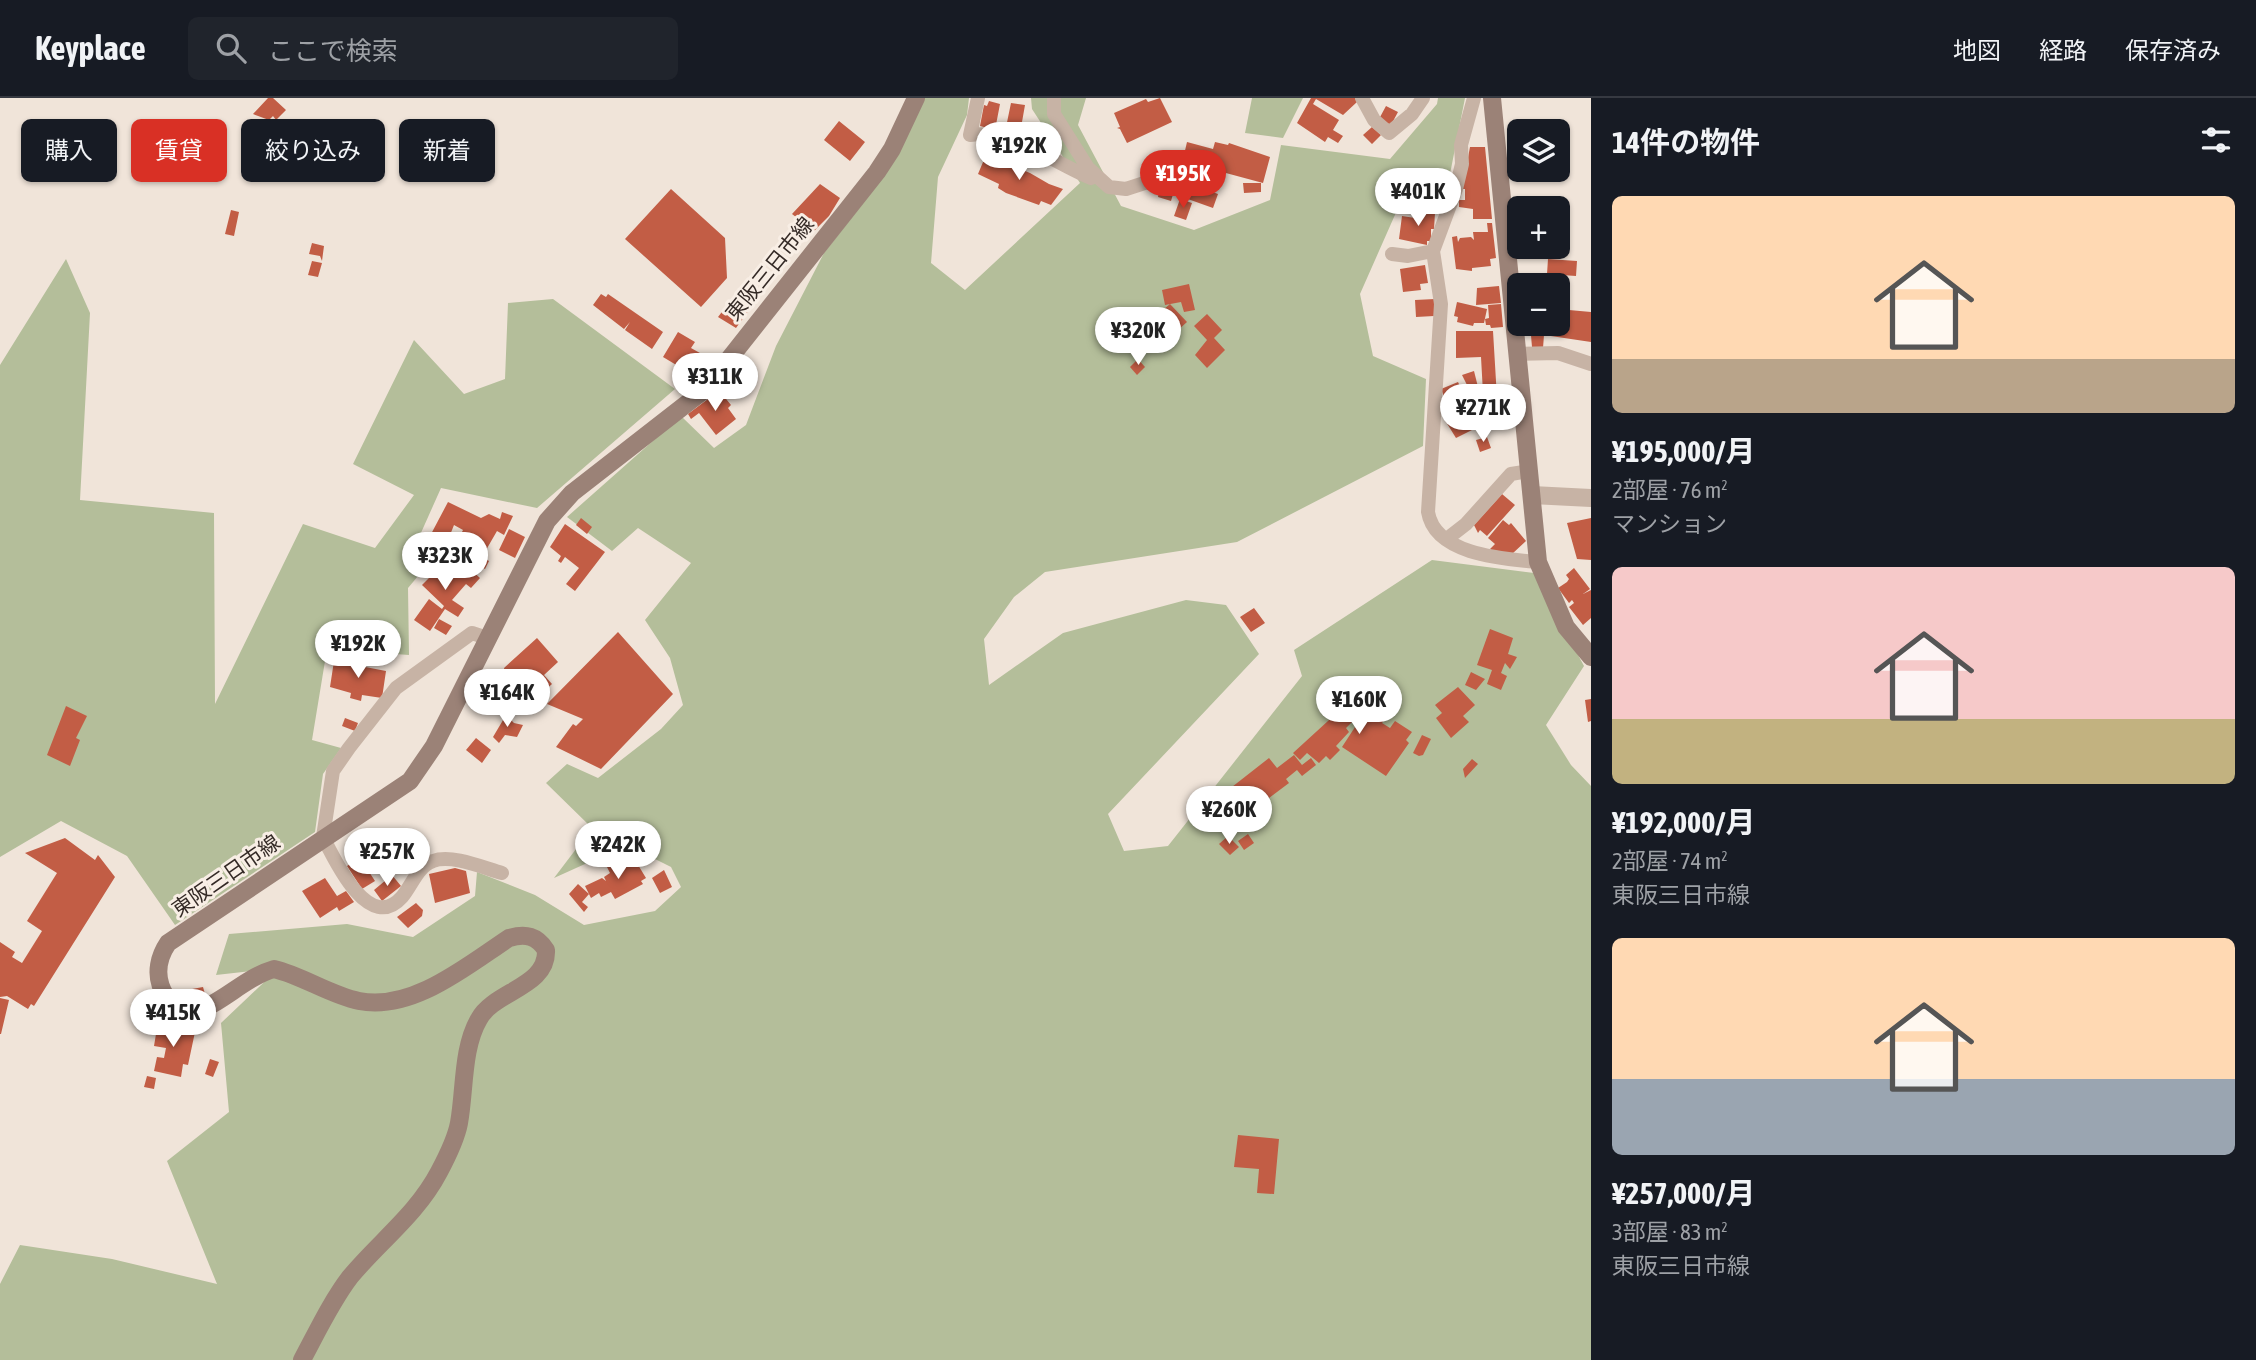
<!DOCTYPE html>
<html lang="ja">
<meta charset="utf-8">
<style>
body{margin:0;font-family:"Asap Condensed","Noto Sans JP",sans-serif;background:#20242c;color:#f1f3f6;height:100vh;display:flex;flex-direction:column;font-size:26px;white-space:nowrap}
*{box-sizing:border-box;margin:0}
p{font-size:23px;color:#9ea1a6}
.icon{flex:none;width:38px;height:38px;fill:none;stroke:currentColor;stroke-width:2;stroke-linecap:round;stroke-linejoin:round}
.map{position:relative;flex:1;overflow:hidden}
.sheet{display:flex;flex-direction:column;background:#171b24;width:665px}
.sheet>*{flex:none}
.top-card{position:absolute;left:21px;top:21px;width:665px;height:63px;display:flex;gap:14px}
.tools{position:absolute;left:1507px;top:21px;display:grid;gap:14px}
.tools a{display:grid;place-items:center;width:63px;height:63px;border-radius:10px;background:#171b24;box-shadow:0 2px 5px #0004;font-size:35px}
.price{position:absolute;translate:-50% -60px;padding:0 16px;border-radius:24px;background:#fff;color:#222;font-size:23px;line-height:46px;filter:drop-shadow(0 2px 4px #0008)}
.price::after{content:'';position:absolute;left:50%;top:42px;width:21px;height:16px;margin-left:-10px;background:inherit;clip-path:polygon(0 0,100% 0,50% 100%)}
.price.selected{background:#d93025;color:#fff}
ul{padding:0;list-style:none}
li{display:grid;align-content:center;gap:14px;height:371px;padding:0 21px}
li span{display:grid;place-items:center;height:217px;border-radius:10px;color:#555}
li>.icon{margin-inline-start:auto}
span .icon{width:126px;height:126px;fill:#fffc;stroke-width:1}
li b{font-size:30px}
h2{display:flex;justify-content:space-between;align-items:center;height:84px;padding:0 21px;font-size:30px}
.pill{padding:0 24px;border-radius:10px;background:#171b24;box-shadow:0 2px 5px #0004;font-size:24px;line-height:63px}
.pill.selected{background:#d93025;color:#fff}
header{display:flex;align-items:center;gap:42px;box-sizing:border-box;height:98px;padding:0 35px;background:#171b24;border-bottom:2px solid #363941}
header strong{font-size:33px}
nav{display:flex;gap:38px;margin-inline-start:auto;font-size:24px}
.search{width:490px;height:63px;background:#20242c;display:flex;align-items:center;gap:18px;box-sizing:border-box;padding:0 24px;border-radius:10px;color:#9ea1a6;font-size:26px}
main{display:flex;flex:1;min-height:0}
.map>svg:first-child{display:block}
.green{fill:#b4be9a}
.building{fill:#c25d45}
.lines{fill:none;stroke-linecap:round;stroke-linejoin:round}
.minor{stroke:#c7b3a5;stroke-width:14}
.tertiary{stroke:#c7b3a5;stroke-width:18}
.secondary{stroke:#9b8277;stroke-width:18}
.labels{text-anchor:middle;stroke-width:6;stroke-linejoin:round;paint-order:stroke}
.street-label{font-size:21px;fill:#342a26;stroke:#f8eee5}
</style>
<header>
<strong>Keyplace</strong>
<div class="search"><svg class="icon" aria-label="search" viewBox="0 0 24 24"><circle cx="10" cy="10" r="6"/><path d="M15 15l6 6"/></svg>ここで検索</div>
<nav><a>地図</a><a>経路</a><a>保存済み</a></nav>
</header>
<main>
<div class="map">
<svg width="1591" height="1262" viewBox="0 0 1591 1262">
<rect width="100%" height="100%" fill="#f0e4d9"/>
<path class="green" d="M 923,0 L 969,0 L 967,17 L 938,79 L 931,165 L 965,192 L 1080,85 L 1032,11 L 1031,0 L 1086,0 L 1078,27 L 1121,108 L 1194,132 L 1270,102 L 1281,47 L 1390,61 L 1437,6 L 1438,0 L 1465,0 L 1449,81 L 1398,110 L 1360,196 L 1373,258 L 1426,281 L 1423,348 L 1237,444 L 1045,474 L 1014,499 L 984,541 L 989,587 L 1063,535 L 1186,502 L 1226,507 L 1259,556 L 1108,716 L 1124,753 L 1168,748 L 1302,578 L 1294,552 L 1432,462 L 1534,475 L 1584,568 L 1546,627 L 1571,667 L 1591,688 L 1591,1262 L 0,1262 L 0,1186 L 20,1147 L 112,1161 L 217,1186 L 167,1063 L 229,1014 L 221,925 L 279,870 L 216,877 L 229,836 L 347,826 L 413,839 L 475,798 L 477,774 L 535,797 L 584,827 L 655,813 L 681,789 L 671,769 L 627,747 L 554,780 L 592,730 L 546,685 L 567,666 L 598,680 L 661,631 L 683,607 L 670,560 L 645,522 L 691,465 L 638,430 L 612,453 L 567,419 L 681,318 L 714,350 L 746,327 L 776,248 L 824,155 L 884,78 Z
M 1252,0 L 1303,0 L 1283,40 L 1245,35 Z
M 66,161 L 90,215 L 80,402 L 214,415 L 215,606 L 303,426 L 375,450 L 414,397 L 353,366 L 414,242 L 464,296 L 505,281 L 508,205 L 553,201 L 675,291 L 537,410 L 441,390 L 416,446 L 434,459 L 408,490 L 409,557 L 327,551 L 312,642 L 341,650 L 323,676 L 315,734 L 175,827 L 127,758 L 61,723 L 0,759 L 0,267 Z"/>
<path class="building" d="M 268,0 L 273,0 L 286,12 L 276,22 L 273,18 L 269,22 L 253,16 Z
M 1160,0 L 1172,24 L 1127,45 L 1120,31 L 1117,30 L 1120,29 L 1114,15 L 1146,1 L 1148,4 Z
M 1311,0 L 1355,0 L 1357,4 L 1343,17 L 1316,1 L 1313,6 L 1339,22 L 1333,32 L 1343,38 L 1338,45 L 1328,39 L 1325,44 L 1297,25 Z
M 989,3 L 1000,6 L 995,32 L 980,28 L 984,7 L 987,8 Z
M 1011,5 L 1025,7 L 1022,24 L 1041,35 L 1038,45 L 1027,36 L 1005,34 Z
M 1386,8 L 1398,14 L 1391,27 L 1379,21 Z
M 839,23 L 865,44 L 850,63 L 824,42 Z
M 1372,29 L 1381,37 L 1372,46 L 1363,37 Z
M 250,30 L 284,50 L 280,57 L 246,37 Z
M 1187,44 L 1213,51 L 1215,44 L 1228,47 L 1229,45 L 1270,59 L 1263,85 L 1211,71 L 1207,86 L 1193,82 L 1193,79 L 1180,74 Z
M 1470,49 L 1485,49 L 1492,121 L 1473,121 L 1473,111 L 1459,109 L 1459,102 L 1465,102 L 1465,91 L 1462,91 Z
M 986,57 L 1030,75 L 1049,86 L 1063,91 L 1051,107 L 1041,103 L 1039,107 L 1006,95 L 998,90 L 999,86 L 978,76 Z
M 1243,85 L 1261,85 L 1261,94 L 1244,95 Z
M 820,86 L 840,100 L 829,118 L 814,133 L 792,116 Z
M 1194,87 L 1218,96 L 1213,110 L 1185,100 Z
M 1160,89 L 1174,93 L 1171,103 L 1158,99 Z
M 671,91 L 725,140 L 727,180 L 701,209 L 625,141 Z
M 1435,91 L 1447,97 L 1440,116 L 1427,112 Z
M 1180,101 L 1192,105 L 1186,122 L 1174,118 Z
M 231,112 L 239,114 L 234,138 L 225,136 Z
M 1416,112 L 1435,115 L 1434,131 L 1431,131 L 1431,143 L 1427,143 L 1427,147 L 1399,141 L 1402,118 L 1415,120 Z
M 1487,125 L 1492,125 L 1496,160 L 1490,161 L 1491,168 L 1472,170 L 1472,173 L 1456,171 L 1452,139 L 1457,138 L 1458,144 L 1460,140 L 1471,139 L 1474,142 L 1473,134 L 1488,134 Z
M 312,145 L 324,148 L 322,163 L 320,158 L 309,156 Z
M 1548,161 L 1577,163 L 1576,178 L 1547,176 Z
M 312,163 L 322,165 L 318,179 L 308,177 Z
M 1425,167 L 1428,185 L 1420,186 L 1421,192 L 1403,194 L 1400,171 Z
M 1189,186 L 1195,212 L 1184,214 L 1181,204 L 1165,207 L 1162,192 Z
M 1499,188 L 1501,205 L 1476,207 L 1477,190 Z
M 738,193 L 754,205 L 736,230 L 718,219 Z
M 601,196 L 606,199 L 608,196 L 663,234 L 652,251 L 625,232 L 630,224 L 624,231 L 593,207 Z
M 1435,201 L 1434,218 L 1416,219 L 1415,202 Z
M 1457,204 L 1487,211 L 1484,225 L 1474,225 L 1473,228 L 1457,224 L 1458,219 L 1454,218 Z
M 1170,206 L 1187,224 L 1158,250 L 1143,234 L 1147,232 L 1144,228 Z
M 1501,206 L 1503,229 L 1491,230 L 1490,227 L 1486,227 L 1485,221 L 1489,220 L 1488,207 Z
M 1558,211 L 1591,214 L 1591,244 L 1544,237 L 1543,250 L 1532,249 L 1530,226 L 1558,226 Z
M 1207,216 L 1222,232 L 1214,240 L 1225,252 L 1207,270 L 1195,257 L 1207,242 L 1194,228 Z
M 1456,233 L 1493,233 L 1497,300 L 1486,300 L 1486,294 L 1483,295 L 1481,259 L 1456,260 Z
M 678,234 L 695,244 L 691,250 L 707,259 L 703,267 L 707,269 L 698,280 L 663,259 Z
M 1138,261 L 1145,269 L 1137,277 L 1130,269 Z
M 1474,273 L 1479,293 L 1474,294 L 1470,293 L 1462,277 Z
M 1458,284 L 1464,297 L 1451,302 L 1454,309 L 1470,303 L 1486,316 L 1480,319 L 1480,328 L 1456,340 L 1443,319 L 1449,311 L 1441,291 Z
M 716,295 L 719,299 L 722,296 L 731,307 L 728,310 L 736,321 L 716,337 L 699,315 L 691,321 L 688,316 Z
M 1487,339 L 1491,350 L 1480,354 L 1476,342 Z
M 1502,396 L 1515,407 L 1487,438 L 1480,432 L 1478,435 L 1474,427 Z
M 448,404 L 481,420 L 489,416 L 500,421 L 502,414 L 513,418 L 504,437 L 497,433 L 482,459 L 489,463 L 485,471 L 447,448 L 453,437 L 459,440 L 463,432 L 454,427 L 446,447 L 430,438 Z
M 581,420 L 592,429 L 587,436 L 576,427 Z
M 1591,420 L 1591,462 L 1577,461 L 1567,425 Z
M 1503,422 L 1509,427 L 1511,425 L 1526,443 L 1512,456 L 1497,456 L 1490,451 L 1495,446 L 1488,440 Z
M 565,426 L 605,454 L 575,493 L 566,486 L 579,470 L 565,459 L 561,465 L 558,463 L 561,458 L 550,449 Z
M 509,431 L 525,439 L 515,460 L 499,452 Z
M 460,462 L 480,480 L 471,490 L 466,486 L 452,502 L 464,510 L 458,519 L 445,511 L 430,533 L 414,522 L 429,501 L 442,511 L 444,508 L 422,487 L 445,464 L 454,469 Z
M 1574,470 L 1590,491 L 1583,496 L 1591,492 L 1591,520 L 1583,527 L 1569,509 L 1574,505 L 1572,502 L 1569,505 L 1558,490 L 1567,484 L 1569,481 L 1566,477 Z
M 1254,510 L 1265,525 L 1251,534 L 1240,519 Z
M 439,521 L 452,528 L 446,537 L 434,530 Z
M 1490,531 L 1513,540 L 1508,556 L 1517,559 L 1510,571 L 1505,565 L 1501,575 L 1507,578 L 1501,592 L 1487,586 L 1492,572 L 1477,567 Z
M 618,534 L 673,596 L 601,671 L 556,649 L 573,626 L 576,628 L 583,621 L 547,606 Z
M 537,540 L 558,564 L 544,577 L 552,586 L 542,595 L 533,587 L 524,596 L 505,576 L 504,570 Z
M 334,563 L 386,573 L 382,600 L 362,597 L 361,603 L 350,600 L 351,595 L 330,589 Z
M 1471,574 L 1485,581 L 1476,592 L 1465,587 Z
M 1458,589 L 1475,607 L 1463,618 L 1469,624 L 1451,640 L 1436,620 L 1442,615 L 1435,607 Z
M 1353,592 L 1379,609 L 1376,615 L 1385,621 L 1382,625 L 1390,630 L 1395,623 L 1412,634 L 1406,642 L 1409,645 L 1386,678 L 1342,649 L 1357,626 L 1352,624 L 1346,630 L 1349,634 L 1336,648 L 1340,652 L 1330,662 L 1326,658 L 1319,665 L 1307,655 L 1300,662 L 1293,655 L 1340,612 Z
M 1591,601 L 1591,623 L 1588,624 L 1585,602 Z
M 66,608 L 87,618 L 76,640 L 80,642 L 70,668 L 47,657 Z
M 506,617 L 514,625 L 523,627 L 517,639 L 505,637 L 499,645 L 493,639 Z
M 345,620 L 358,625 L 355,633 L 342,628 Z
M 1422,637 L 1431,641 L 1423,657 L 1419,658 L 1413,655 Z
M 476,640 L 491,652 L 482,665 L 466,652 Z
M 1294,657 L 1302,667 L 1311,660 L 1316,667 L 1302,678 L 1297,672 L 1286,681 L 1289,685 L 1242,720 L 1223,696 L 1269,660 L 1277,670 Z
M 1472,661 L 1478,666 L 1465,680 L 1463,671 Z
M 1248,736 L 1254,745 L 1244,752 L 1238,743 Z
M 1228,738 L 1239,749 L 1230,757 L 1219,746 Z
M 65,740 L 95,762 L 98,757 L 115,779 L 34,908 L 31,906 L 28,911 L 7,898 L 0,899 L 0,844 L 15,854 L 12,859 L 22,865 L 42,833 L 27,823 L 57,775 L 25,755 Z
M 360,760 L 375,783 L 362,791 L 347,768 Z
M 635,762 L 646,780 L 641,783 L 643,786 L 615,801 L 611,794 L 601,799 L 599,795 L 591,800 L 585,788 L 602,780 L 606,783 L 604,779 L 610,775 L 607,769 L 616,765 L 619,770 Z
M 455,770 L 466,773 L 470,795 L 435,805 L 429,776 Z
M 664,772 L 672,789 L 660,795 L 652,780 Z
M 392,777 L 401,788 L 382,803 L 374,792 Z
M 325,780 L 337,798 L 346,793 L 354,804 L 339,813 L 337,809 L 320,820 L 302,793 Z
M 578,786 L 589,796 L 582,804 L 588,809 L 584,814 L 569,796 Z
M 416,805 L 423,812 L 422,818 L 408,830 L 397,819 Z
M 203,889 L 207,903 L 196,906 L 192,891 Z
M 0,900 L 9,902 L 1,936 L 0,936 Z
M 158,924 L 195,934 L 188,967 L 183,966 L 181,979 L 154,973 L 157,959 L 164,960 L 166,950 L 154,948 Z
M 210,961 L 219,964 L 213,979 L 205,976 Z
M 147,978 L 156,980 L 154,991 L 144,989 Z
M 1238,1037 L 1279,1041 L 1274,1096 L 1257,1095 L 1259,1071 L 1234,1069 Z"/>
<g class="lines">
<path class="minor" d="M 978,0 L 970,37 C 1012,31 1054,65 1091,80 L 1094,76
M 1054,0 L 1054,16 L 1088,70 L 1109,89 L 1126,91 L 1166,78 L 1182,84
M 1362,0 L 1374,22 L 1389,35 L 1412,16 L 1423,0
M 1474,0 L 1461,47 L 1462,66 L 1456,91 L 1433,153 L 1441,206 L 1428,414 C 1435,457 1504,461 1538,464
M 1392,156 L 1408,158 L 1433,153
M 1547,187 L 1555,183
M 1518,256 L 1558,255 L 1591,266
M 1448,440 L 1466,426 L 1511,376 L 1529,373
M 487,540 L 472,535 L 396,590 L 349,650 L 333,673 L 323,739 C 335,763 369,836 402,799 C 412,787 418,768 433,763 C 452,756 484,770 502,775"/>
<path class="tertiary" d="M 1532,397 L 1591,400"/>
<path class="secondary" d="M 1492,0 L 1538,464 L 1566,529 L 1591,559
M 302,1262 C 317,1234 331,1204 350,1179 C 380,1143 417,1116 439,1074 C 447,1059 456,1041 459,1025 C 465,992 462,950 479,921 C 494,893 548,889 546,852 C 537,838 526,835 509,840 C 468,867 412,914 359,903 C 330,897 303,878 274,871 C 244,880 223,905 193,915 C 159,907 149,873 168,845 L 410,683 L 434,648 L 547,423 L 572,395 L 703,293 L 714,280 L 877,74 L 892,51 L 916,0"/>
</g>
<g class="labels">
<g class="street-label">
<text transform="translate(770 171) rotate(-51)" y="7">東阪三日市線</text>
<text transform="translate(226 778) rotate(-35)" y="7">東阪三日市線</text>
</g>
</g>
</svg>
<div class="tools">
<a><svg class="icon" aria-label="layers" viewBox="0 0 24 24"><path d="M12 4l9 5-9 5-9-5zM3 14l9 5 9-5"/></svg></a>
<a>+</a>
<a>−</a>
</div>
<b class="price" style="left:1019px;top:84px">¥192K</b>
<b class="price selected" style="left:1183px;top:112px">¥195K</b>
<b class="price" style="left:1418px;top:130px">¥401K</b>
<b class="price" style="left:1138px;top:269px">¥320K</b>
<b class="price" style="left:715px;top:315px">¥311K</b>
<b class="price" style="left:1483px;top:346px">¥271K</b>
<b class="price" style="left:445px;top:494px">¥323K</b>
<b class="price" style="left:358px;top:582px">¥192K</b>
<b class="price" style="left:507px;top:631px">¥164K</b>
<b class="price" style="left:1359px;top:638px">¥160K</b>
<b class="price" style="left:1229px;top:748px">¥260K</b>
<b class="price" style="left:618px;top:783px">¥242K</b>
<b class="price" style="left:387px;top:790px">¥257K</b>
<b class="price" style="left:173px;top:951px">¥415K</b>
<div class="top-card">
<a class="pill">購入</a>
<a class="pill selected">賃貸</a>
<a class="pill">絞り込み</a>
<a class="pill">新着</a>
</div>
</div>
<section class="sheet">
<h2>14件の物件<svg class="icon" aria-label="filters" viewBox="0 0 24 24"><path d="M4 7h16M4 17h16"/><circle cx="9" cy="7" r="2"/><circle cx="15" cy="17" r="2"/></svg></h2>
<ul>
<li><span style="background:linear-gradient(#ffd9b3 75%,#b9a48a 0)"><svg class="icon" aria-label="home" viewBox="0 0 24 24"><path d="M3 11l9-7 9 7M6 9v11h12V9"/></svg></span><div><b>¥195,000/月</b><p>2部屋 · 76 m²</p><p>マンション</p></div></li>
<li><span style="background:linear-gradient(#f6c9c9 70%,#c2b280 0)"><svg class="icon" aria-label="home" viewBox="0 0 24 24"><path d="M3 11l9-7 9 7M6 9v11h12V9"/></svg></span><div><b>¥192,000/月</b><p>2部屋 · 74 m²</p><p>東阪三日市線</p></div></li>
<li><span style="background:linear-gradient(#ffd9b3 65%,#9aa5b1 0)"><svg class="icon" aria-label="home" viewBox="0 0 24 24"><path d="M3 11l9-7 9 7M6 9v11h12V9"/></svg></span><div><b>¥257,000/月</b><p>3部屋 · 83 m²</p><p>東阪三日市線</p></div></li>
</ul>
</section>
</main>
